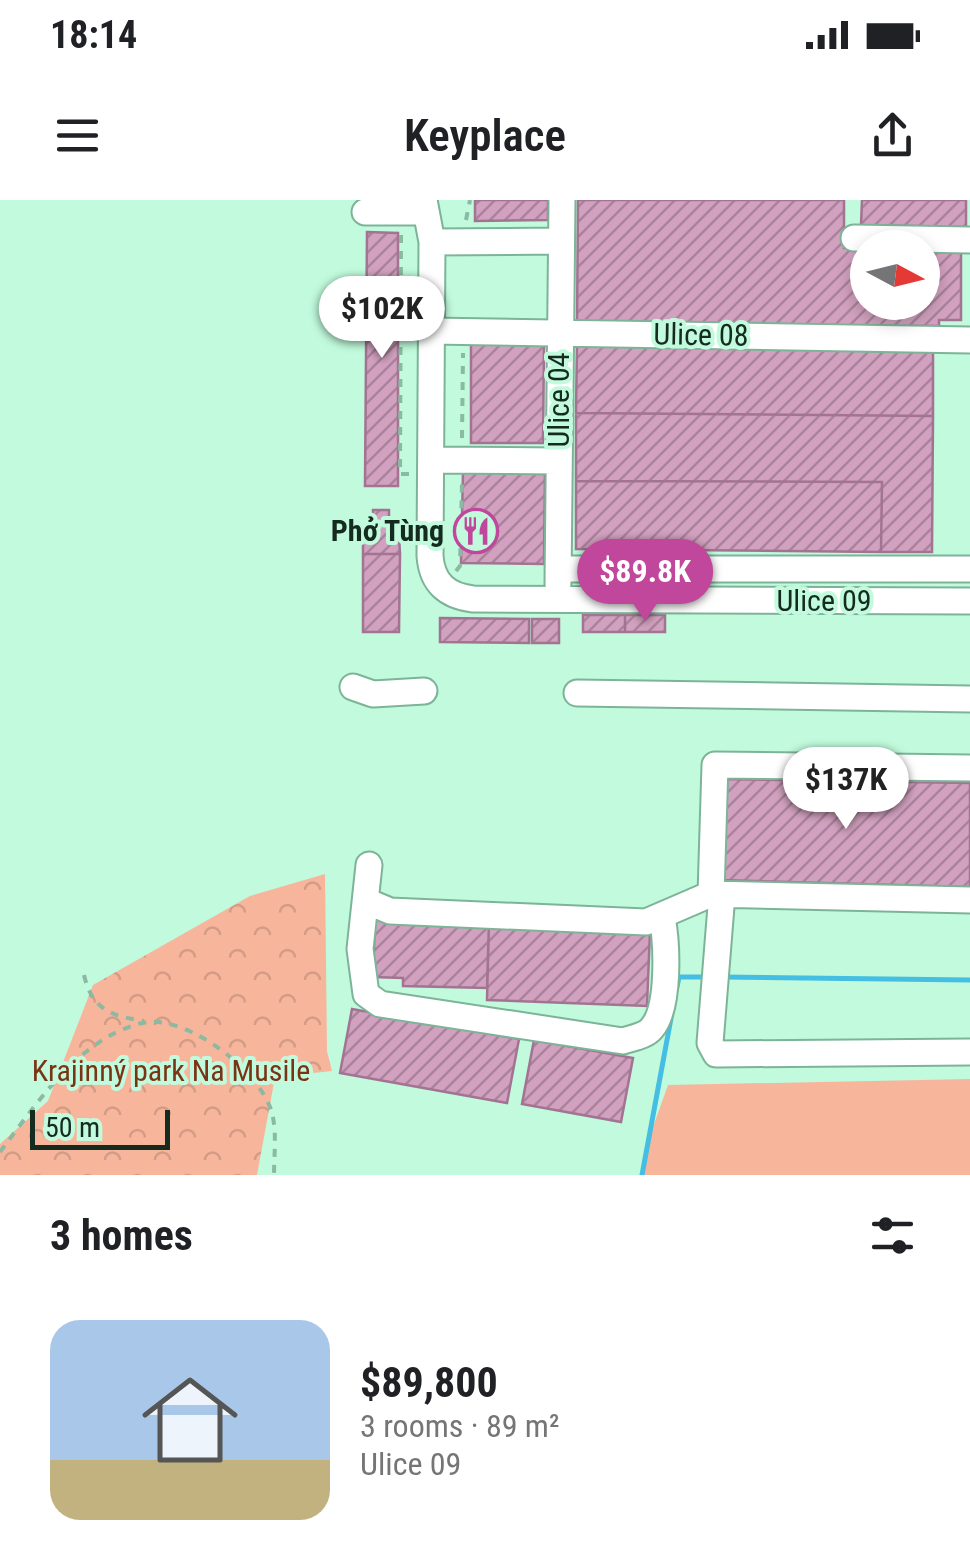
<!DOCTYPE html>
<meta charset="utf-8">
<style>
body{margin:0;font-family:"Roboto Condensed",sans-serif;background:#f6f6f6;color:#202124;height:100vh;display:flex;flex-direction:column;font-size:38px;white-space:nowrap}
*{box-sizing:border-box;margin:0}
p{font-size:32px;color:#757577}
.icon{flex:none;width:55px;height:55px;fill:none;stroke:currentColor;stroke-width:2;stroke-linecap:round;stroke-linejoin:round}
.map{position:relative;height:975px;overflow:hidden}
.side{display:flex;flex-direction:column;background:#fff;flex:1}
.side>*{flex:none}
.needle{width:65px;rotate:97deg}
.buttons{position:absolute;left:850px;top:30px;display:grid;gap:20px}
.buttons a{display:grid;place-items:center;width:90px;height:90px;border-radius:50%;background:#fff;box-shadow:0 5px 15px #0003;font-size:50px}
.scale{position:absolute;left:30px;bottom:25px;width:140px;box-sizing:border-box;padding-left:10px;border:5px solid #152b20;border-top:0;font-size:28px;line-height:35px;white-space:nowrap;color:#152b20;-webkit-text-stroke:8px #c1fadc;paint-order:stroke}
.price{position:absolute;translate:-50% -85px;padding:0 22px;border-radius:35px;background:#fff;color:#222;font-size:32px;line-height:65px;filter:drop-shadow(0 2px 5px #0008)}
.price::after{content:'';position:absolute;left:50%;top:60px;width:30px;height:22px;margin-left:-15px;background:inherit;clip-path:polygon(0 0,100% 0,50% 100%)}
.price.selected{background:#c0479b;color:#fff}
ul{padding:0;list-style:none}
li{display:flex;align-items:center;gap:30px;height:250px;padding:0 50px}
li span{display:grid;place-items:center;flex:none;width:280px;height:200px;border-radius:30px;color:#555}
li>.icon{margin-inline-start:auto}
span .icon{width:120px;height:120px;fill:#fffc;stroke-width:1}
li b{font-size:42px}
h2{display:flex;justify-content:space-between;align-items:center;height:120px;padding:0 50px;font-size:42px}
.status{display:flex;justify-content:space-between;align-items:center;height:70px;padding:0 50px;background:#fff;direction:ltr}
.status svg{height:28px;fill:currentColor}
header{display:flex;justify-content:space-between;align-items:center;height:130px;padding:0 50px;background:#fff;font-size:45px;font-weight:600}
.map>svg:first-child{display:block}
.grass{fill:#f7b59c}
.forest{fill:url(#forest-crowns)}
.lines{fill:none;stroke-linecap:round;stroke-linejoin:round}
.stream{stroke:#44bee3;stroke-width:5}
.building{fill:url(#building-hatch);stroke:#a27491;stroke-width:2.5}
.minor-casing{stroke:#7db498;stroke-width:29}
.path{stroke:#8bb9a1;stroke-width:4;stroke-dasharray:8 8;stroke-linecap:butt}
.minor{stroke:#fff;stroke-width:25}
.labels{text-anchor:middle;stroke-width:8;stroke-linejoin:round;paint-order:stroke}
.street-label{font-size:30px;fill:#152b20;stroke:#c1fadc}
.poi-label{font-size:30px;font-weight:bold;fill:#152b20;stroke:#c1fadc;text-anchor:end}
.park-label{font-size:30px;fill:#793315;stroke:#c1fadc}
</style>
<div class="status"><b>18:14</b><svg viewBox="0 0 49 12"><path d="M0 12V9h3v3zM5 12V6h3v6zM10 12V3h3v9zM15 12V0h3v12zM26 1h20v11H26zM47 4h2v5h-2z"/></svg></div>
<header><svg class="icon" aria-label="menu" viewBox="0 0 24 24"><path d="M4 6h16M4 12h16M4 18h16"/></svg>Keyplace<svg class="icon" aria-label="share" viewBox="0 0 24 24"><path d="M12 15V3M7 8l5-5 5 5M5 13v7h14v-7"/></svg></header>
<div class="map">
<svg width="970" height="975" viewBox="0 0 970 975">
<defs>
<pattern id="forest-crowns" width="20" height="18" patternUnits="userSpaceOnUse" patternTransform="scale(2.5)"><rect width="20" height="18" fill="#f7b59c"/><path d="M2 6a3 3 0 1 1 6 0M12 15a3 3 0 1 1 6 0" fill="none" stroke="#d39c86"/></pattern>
<pattern id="building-hatch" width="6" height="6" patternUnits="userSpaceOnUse" patternTransform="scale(2.5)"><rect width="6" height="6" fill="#d2a1bf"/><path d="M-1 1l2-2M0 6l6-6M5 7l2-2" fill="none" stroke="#a9839b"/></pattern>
</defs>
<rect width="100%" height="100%" fill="#c1fadc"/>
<path class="grass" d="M 970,879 L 970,975 L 643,975 L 648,941 L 668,885 Z"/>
<path class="forest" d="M 325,674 L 327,851 L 332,871 L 275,877 L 257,975 L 0,975 L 0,944 L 48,901 L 93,785 L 250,696 Z"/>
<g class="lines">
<path class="stream" d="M 723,777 L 970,780
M 677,787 L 679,777 L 707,777
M 642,975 L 672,813"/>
</g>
<path class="building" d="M 475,0 L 548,0 L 548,20 L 475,21 Z
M 578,0 L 844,0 L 844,48 L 868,48 L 868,102 L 922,102 L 922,48 L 961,48 L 961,120 L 939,120 L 939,126 L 577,125 Z
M 862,0 L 966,0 L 966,27 L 861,25 Z
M 367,32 L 398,33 L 398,286 L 365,286 Z
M 471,143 L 544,144 L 543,243 L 471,243 Z
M 577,143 L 933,146 L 933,216 L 576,213 Z
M 576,213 L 933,216 L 932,352 L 881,352 L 882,282 L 576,281 Z
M 463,272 L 545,274 L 544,364 L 461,363 Z
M 576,281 L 882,282 L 881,352 L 576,349 Z
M 373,310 L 389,310 L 389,335 L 399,335 L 400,354 L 363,354 L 363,334 L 373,334 Z
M 363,354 L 400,354 L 399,432 L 363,432 Z
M 583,415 L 625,415 L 625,432 L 583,432 Z
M 625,415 L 665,415 L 665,432 L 625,432 Z
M 440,418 L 529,419 L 529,443 L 440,442 Z
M 532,419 L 559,419 L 559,443 L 532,443 Z
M 720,579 L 970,583 L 970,687 L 720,680 Z
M 375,718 L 489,722 L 487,788 L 403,786 L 403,778 L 373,777 Z
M 489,722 L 650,731 L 647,806 L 487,800 Z
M 352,809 L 519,839 L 507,903 L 340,873 Z
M 534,840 L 633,858 L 621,922 L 522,904 Z"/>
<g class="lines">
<defs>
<path id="minor" d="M 424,0 L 432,42 L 430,356 C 432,383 447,396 473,399 L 970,401
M 365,12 L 424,12
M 854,38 L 970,40
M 432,42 L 560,41
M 431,131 L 970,140
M 431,260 L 559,261
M 558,369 L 970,369
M 558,384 L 562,0
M 353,487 L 373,494 L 424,491
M 577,493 L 970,499
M 970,568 L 715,565 L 711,694 L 970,700
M 369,665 L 360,749 L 366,794 L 380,804 L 623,841 C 632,838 646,836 652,828 C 670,807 667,743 662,717
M 722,694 L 710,843 L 716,854 L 970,852
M 366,701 L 390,711 L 646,722 L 711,694"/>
</defs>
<use href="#minor" class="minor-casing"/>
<path class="path" d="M 466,20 L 470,0
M 401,35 L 400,274 L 412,274
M 462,238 L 463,153
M 456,371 L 460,366 L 462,283
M 84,775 C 92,809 110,816 144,821
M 0,952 C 31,911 65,860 111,835 C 120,830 137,823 148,822 C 191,818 261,872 272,913 C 277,932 274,956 274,975"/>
<use href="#minor" class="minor"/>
</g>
<defs>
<symbol id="restaurant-ring" viewBox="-11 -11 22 22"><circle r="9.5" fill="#c1fadc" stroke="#c0479b" stroke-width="1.5"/><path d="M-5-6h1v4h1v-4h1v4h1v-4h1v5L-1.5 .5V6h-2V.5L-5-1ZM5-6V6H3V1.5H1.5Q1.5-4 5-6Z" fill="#c0479b"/></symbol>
</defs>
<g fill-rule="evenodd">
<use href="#restaurant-ring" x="451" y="306" width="50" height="50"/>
</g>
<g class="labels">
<g class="street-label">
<text transform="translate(701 135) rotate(1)" y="10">Ulice 08</text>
<text transform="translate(559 200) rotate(-90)" y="10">Ulice 04</text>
<text x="824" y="411">Ulice 09</text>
</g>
<g class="poi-label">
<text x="444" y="341">Phở Tùng</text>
</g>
<g class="park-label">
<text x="171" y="881">Krajinný park Na Musile</text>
</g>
</g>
</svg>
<div class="buttons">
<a><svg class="needle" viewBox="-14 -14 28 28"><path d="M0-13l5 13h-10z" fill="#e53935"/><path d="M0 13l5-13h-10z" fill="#757577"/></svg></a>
</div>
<div class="scale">50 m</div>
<b class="price" style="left:382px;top:161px">$102K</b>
<b class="price selected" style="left:645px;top:424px">$89.8K</b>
<b class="price" style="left:846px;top:632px">$137K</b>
</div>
<section class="side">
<h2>3 homes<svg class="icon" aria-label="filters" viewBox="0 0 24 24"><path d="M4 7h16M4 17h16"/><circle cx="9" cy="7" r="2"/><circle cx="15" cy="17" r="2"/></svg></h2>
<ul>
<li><span style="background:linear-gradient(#a9c7e8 70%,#c2b280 0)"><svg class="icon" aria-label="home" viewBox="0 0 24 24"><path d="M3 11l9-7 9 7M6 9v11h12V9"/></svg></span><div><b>$89,800</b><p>3 rooms · 89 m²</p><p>Ulice 09</p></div></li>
</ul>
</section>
